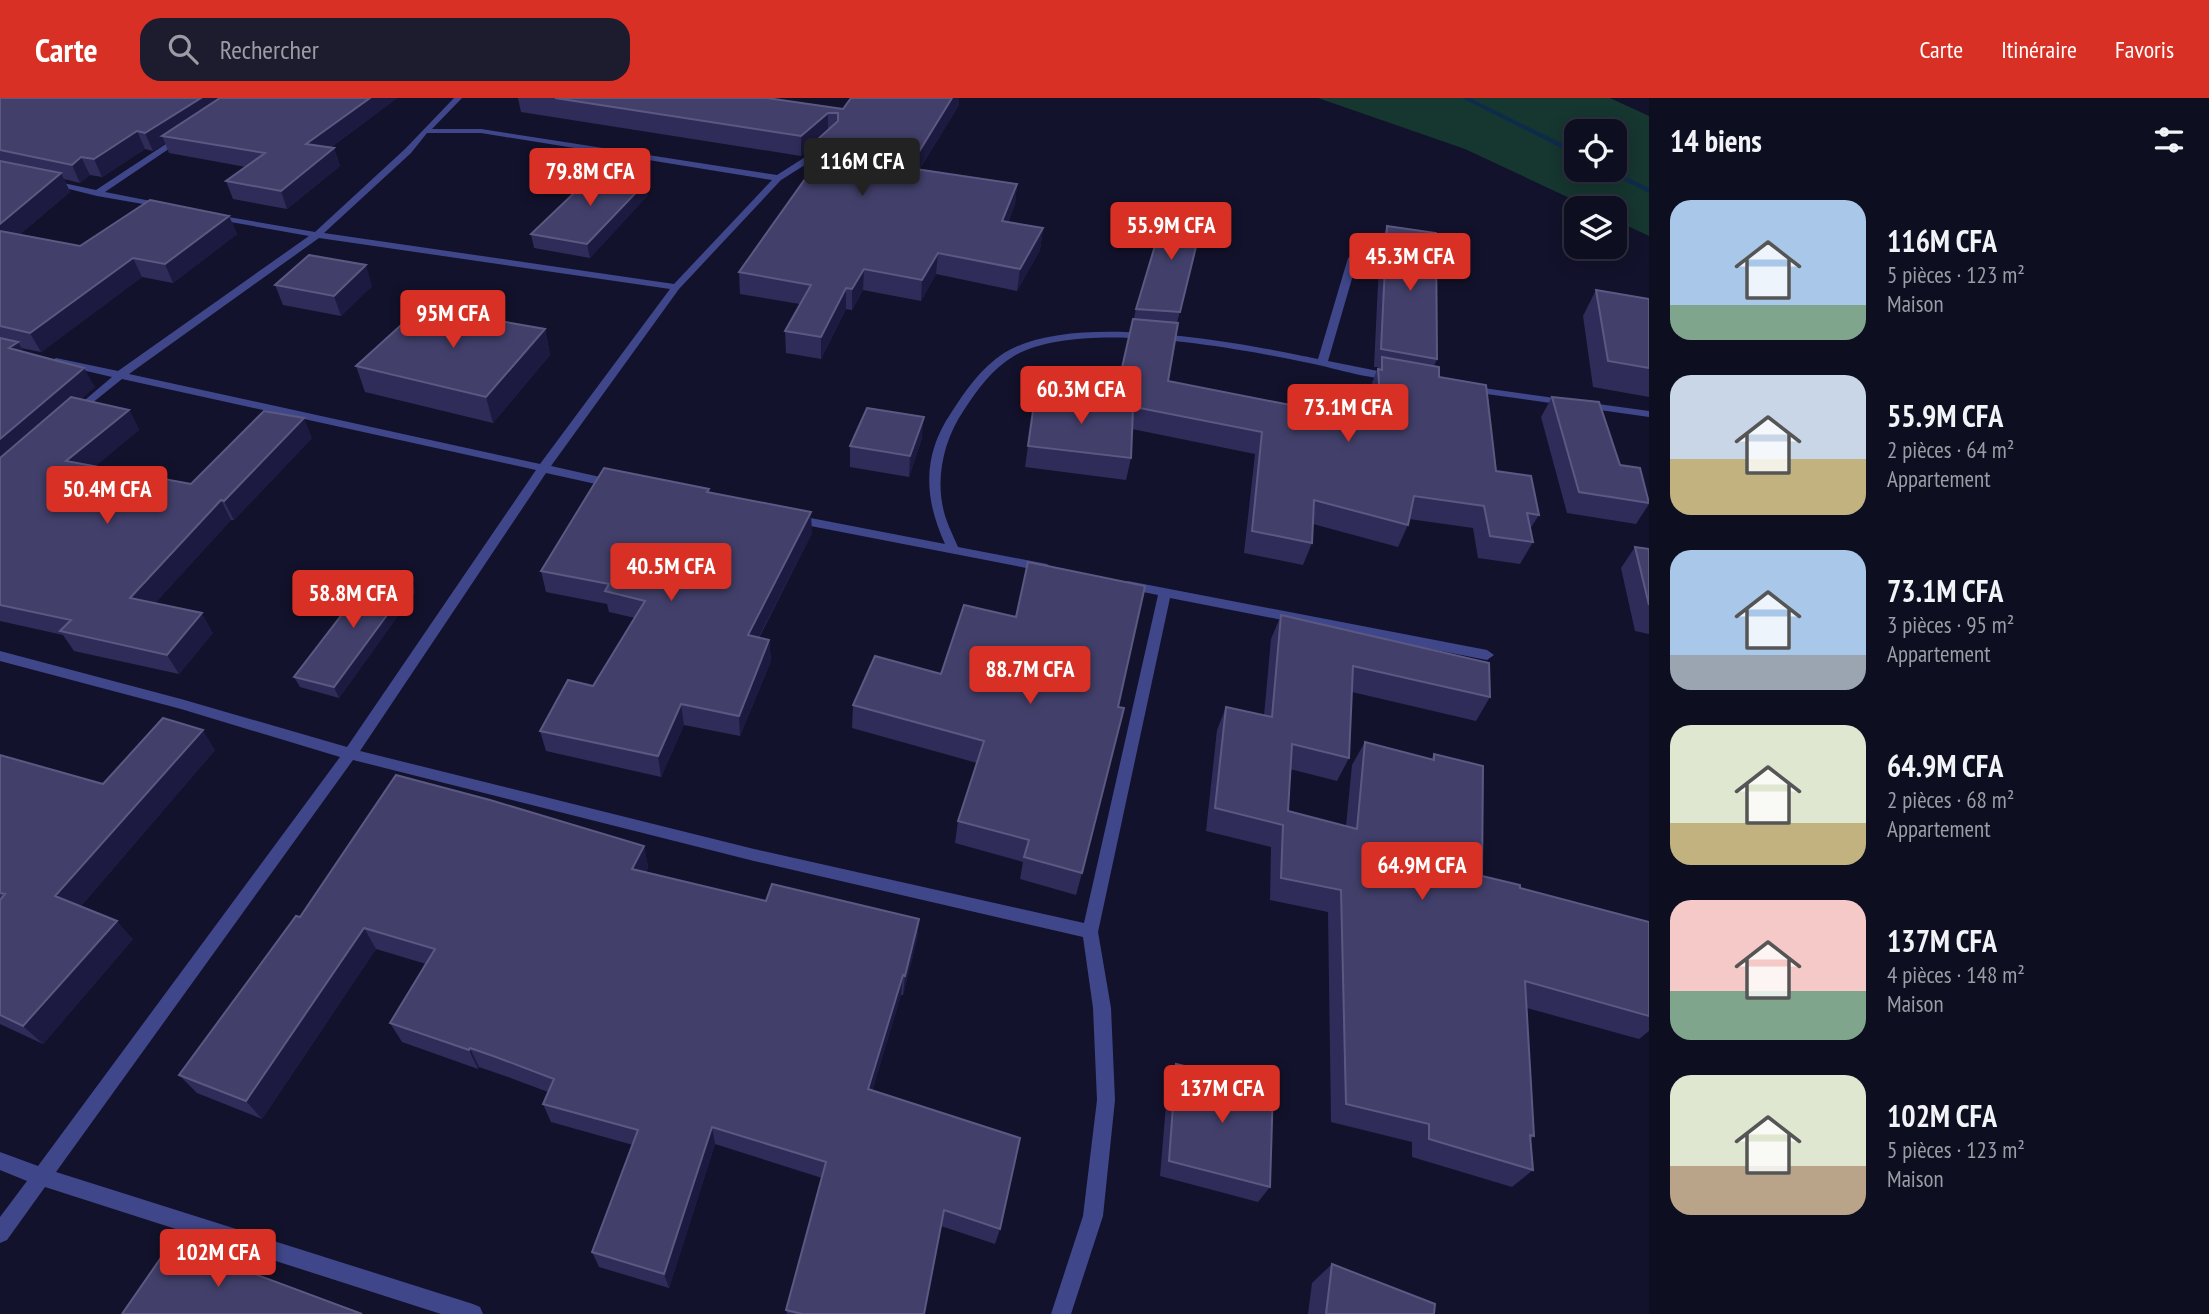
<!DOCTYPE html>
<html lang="fr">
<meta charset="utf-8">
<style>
body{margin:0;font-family:"PT Sans Narrow",sans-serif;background:#1c1c2e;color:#f1f3f6;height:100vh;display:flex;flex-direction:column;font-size:26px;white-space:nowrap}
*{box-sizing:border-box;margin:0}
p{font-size:23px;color:#9b9ca5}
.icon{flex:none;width:38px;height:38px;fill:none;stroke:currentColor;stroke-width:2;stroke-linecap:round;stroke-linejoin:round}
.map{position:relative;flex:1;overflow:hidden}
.panel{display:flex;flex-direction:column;background:#0e0e21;width:560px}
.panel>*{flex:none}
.controls{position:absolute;left:1564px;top:21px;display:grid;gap:14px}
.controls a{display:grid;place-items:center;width:63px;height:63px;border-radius:14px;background:#0e0e21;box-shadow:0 4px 18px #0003,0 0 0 2px #2e2e3f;font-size:35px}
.price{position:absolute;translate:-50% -60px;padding:0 16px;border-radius:7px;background:#d93025;color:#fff;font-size:23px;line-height:46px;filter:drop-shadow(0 2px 4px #0008)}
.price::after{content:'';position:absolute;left:50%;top:42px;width:21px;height:16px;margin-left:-10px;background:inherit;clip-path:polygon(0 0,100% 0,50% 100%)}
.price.selected{background:#222;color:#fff}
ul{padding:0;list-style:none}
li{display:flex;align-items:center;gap:21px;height:175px;padding:0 21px}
li span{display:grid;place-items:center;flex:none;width:196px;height:140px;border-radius:21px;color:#555}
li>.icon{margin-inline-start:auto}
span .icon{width:84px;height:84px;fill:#fffc;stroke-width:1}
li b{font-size:30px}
h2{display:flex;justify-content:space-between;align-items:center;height:84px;padding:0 21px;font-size:30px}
header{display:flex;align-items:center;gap:42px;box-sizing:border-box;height:98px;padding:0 35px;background:#d93025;color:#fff}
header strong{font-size:33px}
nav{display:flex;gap:38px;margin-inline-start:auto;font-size:24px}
.search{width:490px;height:63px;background:#1c1c2e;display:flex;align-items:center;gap:18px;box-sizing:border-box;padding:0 24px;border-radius:21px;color:#9b9ca5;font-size:26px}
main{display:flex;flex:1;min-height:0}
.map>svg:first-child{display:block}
.green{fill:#163630;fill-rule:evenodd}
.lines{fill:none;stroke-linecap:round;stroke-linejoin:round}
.stream{fill:#0d2c4b;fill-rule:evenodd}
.minor{fill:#3f478a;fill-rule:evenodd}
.wall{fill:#2f2c59}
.shaded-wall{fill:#1c1a40}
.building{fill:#42406b;stroke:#5b5982;stroke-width:2}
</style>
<header>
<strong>Carte</strong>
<div class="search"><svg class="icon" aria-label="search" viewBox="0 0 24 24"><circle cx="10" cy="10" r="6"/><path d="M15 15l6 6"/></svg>Rechercher</div>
<nav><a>Carte</a><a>Itinéraire</a><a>Favoris</a></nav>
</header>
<main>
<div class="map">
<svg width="1649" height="1216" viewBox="0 0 1649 1216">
<rect width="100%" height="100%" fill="#13122c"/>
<path class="green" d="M 1318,0 L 1610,0 L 1649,18 L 1649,138 L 1615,122 L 1615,110 L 1591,110 L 1465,51 ZM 1577,33 L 1615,33 L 1615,72 L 1577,72 Z"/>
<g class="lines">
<path class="stream" d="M 1462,0 L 1470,0 L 1577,53 L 1577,58 Z
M 1603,72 L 1612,72 L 1649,90 L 1649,95 Z"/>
<path class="minor" d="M 454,0 L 462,0 L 432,31 L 481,31 L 777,77 L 810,56 L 827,39 L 834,41 L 816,60 L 781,82 L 679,191 L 551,368 L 618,383 L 618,389 L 614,390 L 546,375 L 360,653 L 754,751 L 1084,825 L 1158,497 L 1123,490 L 1122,487 L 1123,484 L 1128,483 L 1487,552 L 1494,557 L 1487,562 L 1170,500 L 1098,834 L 1111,910 L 1115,1002 L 1103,1118 L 1071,1216 L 1051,1216 L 1083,1118 L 1097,1002 L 1093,910 L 1083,839 L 754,763 L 353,662 L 56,1074 L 473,1206 L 480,1209 L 483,1216 L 441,1216 L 45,1089 L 7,1142 L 0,1145 L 0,1119 L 27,1083 L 0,1072 L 0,1054 L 38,1068 L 340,659 L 181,611 L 0,563 L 0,553 L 181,601 L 347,649 L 536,372 L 122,281 L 76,318 L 72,317 L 72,313 L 112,279 L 52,265 L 51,263 L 56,260 L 118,273 L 309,138 L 214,121 L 209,118 L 211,116 L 315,134 L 405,51 ZM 427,35 L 481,35 L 772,82 L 674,186 L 324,135 L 411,55 ZM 319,140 L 670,191 L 540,366 L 129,276 Z
M 178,38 L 185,40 L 105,94 L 166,106 L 166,110 L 97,98 L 45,85 L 49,82 L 96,92 Z
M 1353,157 L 1358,160 L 1328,263 L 1398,277 L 1398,281 C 1379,284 1330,269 1309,265 C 1236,250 1080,220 1014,258 C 993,270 977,292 964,312 C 944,341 935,380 944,414 C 947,426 953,437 958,449 L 1047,466 L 1053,470 L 1051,473 L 1047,474 L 795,425 L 789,421 L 795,417 L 945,446 C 924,400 922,358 951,315 C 965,293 982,269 1004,255 C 1073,212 1241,245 1318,261 L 1348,160 Z
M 1469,288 L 1649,313 L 1649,319 L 1465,293 L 1464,291 Z"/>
</g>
<path class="wall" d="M 0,0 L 397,0 L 330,50 L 334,50 L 340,68 L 287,111 L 233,101 L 226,83 L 246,69 L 169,55 L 165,45 L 153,53 L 145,51 L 102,79 L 90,77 L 80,85 L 64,81 L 70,94 L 20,136 L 80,148 L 229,118 L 237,136 L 173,185 L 142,179 L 41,254 L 21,250 L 23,254 L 95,289 L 81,301 L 129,312 L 139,332 L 95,368 L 191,386 L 312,340 L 234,422 L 231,422 L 155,505 L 213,535 L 179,576 L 74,553 L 63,537 L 0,523 Z
M 518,0 L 767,0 L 843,11 L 851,0 L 959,0 L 959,7 L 919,72 L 1017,86 L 1015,106 L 1008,124 L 1043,130 L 1040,152 L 1017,193 L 936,176 L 921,203 L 863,192 L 852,212 L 846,211 L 821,261 L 786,255 L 785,233 L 800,206 L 740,196 L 739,174 L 819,61 L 818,44 L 801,58 L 521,14 Z
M 648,97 L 590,160 L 534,150 L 531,136 Z
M 1204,116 L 1177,225 L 1168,283 L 1371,322 L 1369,293 L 1378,269 L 1374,269 L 1380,145 L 1387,128 L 1437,261 L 1434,268 L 1439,279 L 1496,373 L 1539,417 L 1530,431 L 1533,444 L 1520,466 L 1478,460 L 1473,430 L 1409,421 L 1408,427 L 1398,449 L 1313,426 L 1312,445 L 1303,467 L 1244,455 L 1255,356 L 1132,331 L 1131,360 L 1126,382 L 1025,369 L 1036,292 L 1114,307 L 1136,211 Z
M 275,187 L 372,188 L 341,218 L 283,207 Z
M 1596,192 L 1649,201 L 1649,299 L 1593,289 L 1583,218 Z
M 545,231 L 550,257 L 493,325 L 365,294 L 356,268 Z
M 1552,299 L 1620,367 L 1649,403 L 1649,406 L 1636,426 L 1567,415 L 1541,319 Z
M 922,340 L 909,379 L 850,369 L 850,348 Z
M 709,391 L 710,395 L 812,435 L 759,540 L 769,542 L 771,563 L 740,638 L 684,627 L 661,679 L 546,653 L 540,633 L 593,588 L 635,520 L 609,514 L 607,506 L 546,494 L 541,473 Z
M 1635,449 L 1649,451 L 1649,536 L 1635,533 L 1621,470 Z
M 412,483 L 415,494 L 339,600 L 300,589 L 294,579 Z
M 1281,517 L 1490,599 L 1476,623 L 1352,594 L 1349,660 L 1337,683 L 1290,671 L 1288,713 L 1346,728 L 1352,667 L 1365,644 L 1431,661 L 1434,656 L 1482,778 L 1520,790 L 1649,824 L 1649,933 L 1639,941 L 1527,910 L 1534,1038 L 1530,1042 L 1533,1072 L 1512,1089 L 1412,1059 L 1412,1044 L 1331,1024 L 1328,814 L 1270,802 L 1271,749 L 1206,733 L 1217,632 L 1226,609 L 1264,618 L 1271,541 Z
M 941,576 L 1118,609 L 1082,775 L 1076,797 L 1020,781 L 1023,764 L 955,745 L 958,723 L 977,665 L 852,630 L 853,607 Z
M 215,652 L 81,808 L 133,841 L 43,946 L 0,926 L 0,657 L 103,686 Z
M 644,748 L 648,769 L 646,774 L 766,803 L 919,821 L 917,841 L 903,897 L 901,897 L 872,993 L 1000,1131 L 995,1146 L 941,1128 L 924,1216 L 787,1216 L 786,1212 L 822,1080 L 715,1046 L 669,1190 L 599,1169 L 592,1154 L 633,1047 L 551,1024 L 543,1006 L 548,994 L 505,978 L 479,969 L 478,971 L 402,944 L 390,925 L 426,866 L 376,851 L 262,1021 L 197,995 L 179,977 L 300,819 Z
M 1176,966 L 1270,1089 L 1258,1104 L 1160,1078 L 1168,983 Z
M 1332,1166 L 1434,1216 L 1308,1216 L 1312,1185 Z"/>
<path class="shaded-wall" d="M 201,0 L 234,0 L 162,38 L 165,45 L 153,53 L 145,35 Z
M 370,0 L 397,0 L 312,63 L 306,46 Z
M 952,0 L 959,0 L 959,7 L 907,91 L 909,70 Z
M 828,15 L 828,35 L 818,41 L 818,44 L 801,58 L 801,38 Z
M 137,33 L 145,51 L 102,79 L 94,61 Z
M 334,50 L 340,68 L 287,111 L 281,93 Z
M 81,59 L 90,77 L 80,85 L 72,67 Z
M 61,75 L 70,94 L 3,150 L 0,144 L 0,126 Z
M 647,83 L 648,97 L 590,160 L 587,146 Z
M 1017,86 L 1015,106 L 999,144 L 1002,123 Z
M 229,118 L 237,136 L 173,185 L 165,166 Z
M 1043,130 L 1040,152 L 1017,193 L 1020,171 Z
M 938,155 L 936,176 L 921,203 L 922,182 Z
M 133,160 L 142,179 L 41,254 L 30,235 Z
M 366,167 L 372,188 L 341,218 L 334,198 Z
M 864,171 L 863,192 L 852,212 L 852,191 Z
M 846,190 L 846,211 L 821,261 L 821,239 Z
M 545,231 L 550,257 L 493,325 L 486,299 Z
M 18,244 L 29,263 L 9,250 Z
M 84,270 L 95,289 L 0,372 L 0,341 Z
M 129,312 L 139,332 L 78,383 L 66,363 Z
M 924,319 L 922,340 L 909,379 L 910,358 Z
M 304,320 L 312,340 L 234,422 L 224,403 Z
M 221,402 L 231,422 L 142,520 L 130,500 Z
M 811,414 L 812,435 L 749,558 L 748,537 Z
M 412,483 L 415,494 L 339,600 L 334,589 Z
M 202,515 L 213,535 L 179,576 L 167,557 Z
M 769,542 L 771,563 L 740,638 L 739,618 Z
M 681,606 L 684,627 L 661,679 L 658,658 Z
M 203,632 L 215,652 L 73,817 L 55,798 Z
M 644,748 L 648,769 L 637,792 L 632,771 Z
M 919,821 L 917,841 L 903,897 L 905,878 Z
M 117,823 L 133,841 L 43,946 L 23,928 Z
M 364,830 L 376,851 L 262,1021 L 246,1003 Z
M 903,877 L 901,897 L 867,1009 L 868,991 Z
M 470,950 L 479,969 L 478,971 L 469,952 Z
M 712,1029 L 715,1046 L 669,1190 L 664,1176 Z"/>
<path class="building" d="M 0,0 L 201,0 L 145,35 L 137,33 L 94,61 L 81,59 L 72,67 L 0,52 Z
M 220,0 L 370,0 L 306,46 L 334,50 L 281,93 L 226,83 L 265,55 L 162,38 Z
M 555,0 L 767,0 L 843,11 L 851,0 L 952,0 L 909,70 L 1017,86 L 1002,123 L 1043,130 L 1020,171 L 938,155 L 922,182 L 864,171 L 852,191 L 846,190 L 821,239 L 785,233 L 811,187 L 739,174 L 832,43 L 818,41 L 838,23 L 838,15 L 828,15 L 801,38 Z
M 0,63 L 61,75 L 0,126 Z
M 596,74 L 647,83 L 587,146 L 531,136 Z
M 150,102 L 229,118 L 165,166 L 133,160 L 30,235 L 0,228 L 0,133 L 80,148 Z
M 1166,111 L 1204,116 L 1180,214 L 1136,211 Z
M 1387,128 L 1436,135 L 1437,261 L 1381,251 Z
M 309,157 L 366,167 L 334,198 L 275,187 Z
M 1596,192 L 1649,201 L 1649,270 L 1608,263 Z
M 421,209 L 545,231 L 486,299 L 356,268 Z
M 1133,221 L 1178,225 L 1168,283 L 1382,325 L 1378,271 L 1382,272 L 1382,259 L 1439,269 L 1439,279 L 1486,287 L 1496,373 L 1531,378 L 1539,417 L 1527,415 L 1533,444 L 1490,438 L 1484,408 L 1414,398 L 1408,427 L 1314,402 L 1312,445 L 1252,433 L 1262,334 L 1114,305 Z
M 0,240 L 18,244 L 9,250 L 84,270 L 0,341 Z
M 1036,292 L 1133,311 L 1131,360 L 1028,348 Z
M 71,299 L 129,312 L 66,363 L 191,386 L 264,313 L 304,320 L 224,403 L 221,402 L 130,500 L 202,515 L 167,557 L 60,533 L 71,522 L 0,507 L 0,360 Z
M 1552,299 L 1599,304 L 1620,367 L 1640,370 L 1649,405 L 1579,394 Z
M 867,310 L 924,319 L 910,358 L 850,348 Z
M 604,370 L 709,391 L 707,394 L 811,414 L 748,537 L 769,542 L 739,618 L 681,606 L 658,658 L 540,633 L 568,582 L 593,588 L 645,503 L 605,493 L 609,486 L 541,473 Z
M 1635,449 L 1649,451 L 1649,507 Z
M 1028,464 L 1145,488 L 1118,609 L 1124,610 L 1082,775 L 1024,759 L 1029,742 L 958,723 L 984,643 L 853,607 L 875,558 L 941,576 L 964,507 L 1016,519 Z
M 373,476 L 412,483 L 334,589 L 294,579 Z
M 1281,517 L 1489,565 L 1490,599 L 1353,568 L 1349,660 L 1292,646 L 1288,713 L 1357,731 L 1365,644 L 1434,662 L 1434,656 L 1483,668 L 1482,778 L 1520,787 L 1520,790 L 1649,824 L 1649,918 L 1525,883 L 1534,1038 L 1530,1037 L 1533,1072 L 1429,1041 L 1429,1026 L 1346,1006 L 1341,792 L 1281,780 L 1283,727 L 1215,710 L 1226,609 L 1272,619 Z
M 163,620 L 203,632 L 55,798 L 117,823 L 23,928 L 0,917 L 0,802 L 5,796 L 0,795 L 0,657 L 103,686 Z
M 396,677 L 490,702 L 644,748 L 632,771 L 766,803 L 772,786 L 919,821 L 905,878 L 903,877 L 868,991 L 1020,1040 L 1000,1131 L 944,1112 L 924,1216 L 802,1216 L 786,1212 L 826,1064 L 712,1029 L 664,1176 L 592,1154 L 638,1032 L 543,1006 L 554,981 L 496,959 L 470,950 L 469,952 L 390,925 L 435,851 L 364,830 L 246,1003 L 179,977 L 296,818 L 300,819 Z
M 1176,966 L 1273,989 L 1270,1089 L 1169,1063 Z
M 176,1138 L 230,1163 L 228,1166 L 362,1216 L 122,1216 Z
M 1332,1166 L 1435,1206 L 1434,1216 L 1326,1216 Z"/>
</svg>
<div class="controls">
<a><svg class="icon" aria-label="locate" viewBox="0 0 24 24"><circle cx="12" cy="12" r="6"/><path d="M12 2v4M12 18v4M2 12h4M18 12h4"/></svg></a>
<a><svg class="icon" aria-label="layers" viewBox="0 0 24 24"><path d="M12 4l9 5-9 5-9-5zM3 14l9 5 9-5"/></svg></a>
</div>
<b class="price selected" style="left:862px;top:100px">116M CFA</b>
<b class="price" style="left:590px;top:110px">79.8M CFA</b>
<b class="price" style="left:1171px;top:164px">55.9M CFA</b>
<b class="price" style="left:1410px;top:195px">45.3M CFA</b>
<b class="price" style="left:453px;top:252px">95M CFA</b>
<b class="price" style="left:1081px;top:328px">60.3M CFA</b>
<b class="price" style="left:1348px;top:346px">73.1M CFA</b>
<b class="price" style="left:107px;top:428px">50.4M CFA</b>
<b class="price" style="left:671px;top:505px">40.5M CFA</b>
<b class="price" style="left:353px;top:532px">58.8M CFA</b>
<b class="price" style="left:1030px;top:608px">88.7M CFA</b>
<b class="price" style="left:1422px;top:804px">64.9M CFA</b>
<b class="price" style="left:1222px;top:1027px">137M CFA</b>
<b class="price" style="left:218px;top:1191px">102M CFA</b>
</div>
<section class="panel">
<h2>14 biens<svg class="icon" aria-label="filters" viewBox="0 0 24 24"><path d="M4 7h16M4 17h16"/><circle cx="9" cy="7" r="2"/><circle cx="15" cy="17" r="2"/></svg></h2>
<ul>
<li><span style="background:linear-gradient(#a9c7e8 75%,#7fa58c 0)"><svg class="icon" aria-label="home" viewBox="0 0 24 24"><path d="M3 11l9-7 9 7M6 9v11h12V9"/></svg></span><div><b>116M CFA</b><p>5 pièces · 123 m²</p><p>Maison</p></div></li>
<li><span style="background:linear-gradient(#c9d6e8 60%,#c2b280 0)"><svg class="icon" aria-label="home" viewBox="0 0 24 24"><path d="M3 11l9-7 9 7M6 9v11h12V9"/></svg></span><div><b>55.9M CFA</b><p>2 pièces · 64 m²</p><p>Appartement</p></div></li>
<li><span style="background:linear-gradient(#a9c7e8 75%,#9aa5b1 0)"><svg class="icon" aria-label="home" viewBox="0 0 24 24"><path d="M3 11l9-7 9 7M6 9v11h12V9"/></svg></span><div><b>73.1M CFA</b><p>3 pièces · 95 m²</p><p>Appartement</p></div></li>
<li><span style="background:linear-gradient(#dfe7d0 70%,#c2b280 0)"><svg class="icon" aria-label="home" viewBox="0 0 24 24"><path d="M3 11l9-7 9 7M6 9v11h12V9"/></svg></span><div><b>64.9M CFA</b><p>2 pièces · 68 m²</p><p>Appartement</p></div></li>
<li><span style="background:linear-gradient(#f6c9c9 65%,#7fa58c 0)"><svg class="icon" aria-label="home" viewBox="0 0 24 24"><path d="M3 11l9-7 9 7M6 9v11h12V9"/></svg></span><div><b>137M CFA</b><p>4 pièces · 148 m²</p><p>Maison</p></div></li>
<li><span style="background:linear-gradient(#dfe7d0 65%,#b9a48a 0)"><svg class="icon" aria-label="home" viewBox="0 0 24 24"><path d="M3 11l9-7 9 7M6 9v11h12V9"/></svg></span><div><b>102M CFA</b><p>5 pièces · 123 m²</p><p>Maison</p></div></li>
</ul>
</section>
</main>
